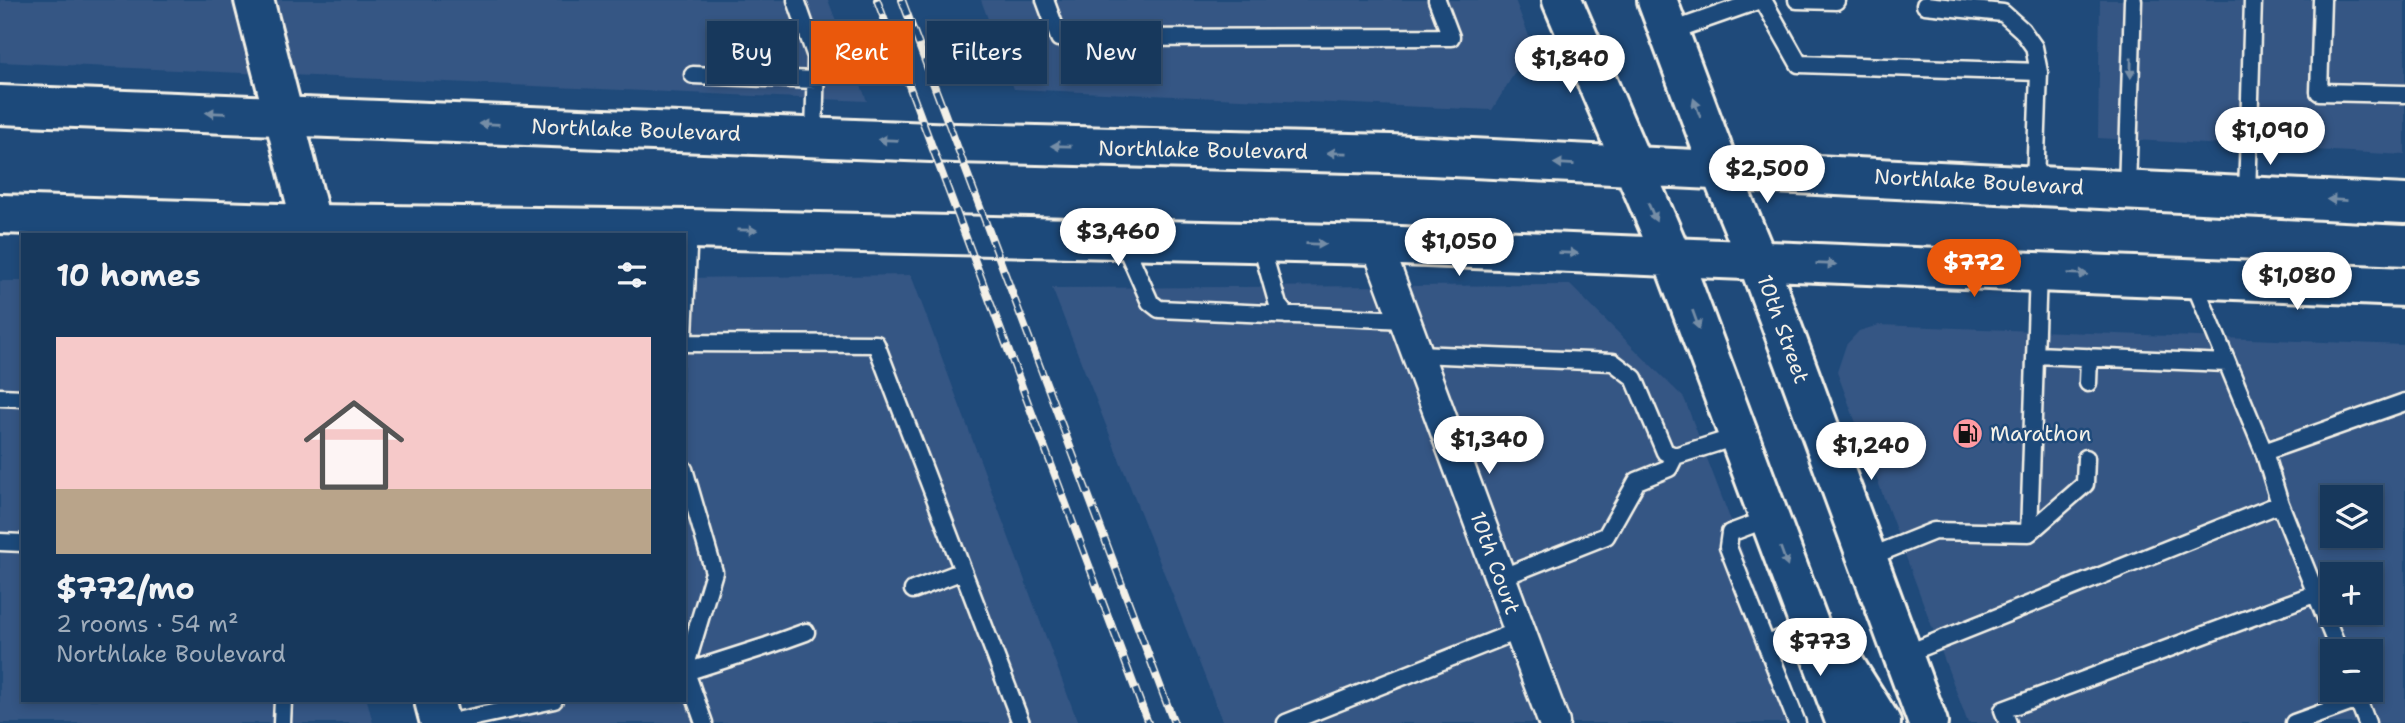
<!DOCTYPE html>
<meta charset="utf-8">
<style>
body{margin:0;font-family:"Shantell Sans",sans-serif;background:#203f62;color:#f1f3f6;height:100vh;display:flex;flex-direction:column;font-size:26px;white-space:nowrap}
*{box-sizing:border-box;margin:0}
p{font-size:23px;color:#9eacbb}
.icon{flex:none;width:38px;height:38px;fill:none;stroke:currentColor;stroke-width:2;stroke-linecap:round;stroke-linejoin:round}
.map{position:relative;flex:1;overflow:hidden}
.panel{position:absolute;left:21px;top:233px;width:665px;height:469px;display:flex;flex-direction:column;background:#17385c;border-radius:0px;box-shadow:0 4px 10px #0003,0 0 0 2px #365272}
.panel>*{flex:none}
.hud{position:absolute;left:707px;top:21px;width:665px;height:63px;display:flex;gap:14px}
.fabs{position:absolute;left:2320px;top:485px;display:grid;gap:14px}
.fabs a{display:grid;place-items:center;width:63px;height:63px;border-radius:0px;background:#17385c;box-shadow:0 4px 10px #0003,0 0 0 2px #365272;font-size:35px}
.price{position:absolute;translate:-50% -60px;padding:0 16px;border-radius:24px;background:#fff;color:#222;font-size:23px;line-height:46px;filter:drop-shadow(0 2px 4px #0008)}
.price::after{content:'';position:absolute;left:50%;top:42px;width:21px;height:16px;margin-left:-10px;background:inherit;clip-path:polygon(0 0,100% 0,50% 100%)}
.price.on{background:#ea580c;color:#fff}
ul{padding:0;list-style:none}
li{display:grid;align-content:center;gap:14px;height:371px;padding:0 35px}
li span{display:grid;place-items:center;height:217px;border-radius:0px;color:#555}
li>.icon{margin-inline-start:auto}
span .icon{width:126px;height:126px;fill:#fffc;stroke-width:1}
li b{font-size:30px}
h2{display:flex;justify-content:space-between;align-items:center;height:84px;padding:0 35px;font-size:30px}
.tag{padding:0 24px;border-radius:0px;background:#17385c;box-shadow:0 4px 10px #0003,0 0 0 2px #365272;font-size:24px;line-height:63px}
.tag.on{background:#ea580c;color:#fff}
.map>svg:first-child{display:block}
.built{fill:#355684;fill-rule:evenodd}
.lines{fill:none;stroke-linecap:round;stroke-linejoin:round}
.service-casing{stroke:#f4f1e8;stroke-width:21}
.minor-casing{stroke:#f4f1e8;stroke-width:35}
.tertiary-casing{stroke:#f4f1e8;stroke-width:44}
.secondary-casing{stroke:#f4f1e8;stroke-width:44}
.service{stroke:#1f4a7a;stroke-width:16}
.minor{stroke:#1f4a7a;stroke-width:30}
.tertiary{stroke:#1f4a7a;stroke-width:38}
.secondary{stroke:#1f4a7a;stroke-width:38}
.rail-casing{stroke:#f4f1e8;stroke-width:8}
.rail{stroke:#1f4a7a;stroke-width:5;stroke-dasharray:16;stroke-linecap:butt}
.oneway{fill:#748da6}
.labels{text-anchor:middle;stroke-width:5;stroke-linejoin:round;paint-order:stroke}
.street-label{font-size:21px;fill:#f4f1e8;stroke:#1f4a7a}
.poi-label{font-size:21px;fill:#f4f1e8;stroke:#1f4a7a;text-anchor:start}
</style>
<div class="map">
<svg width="2405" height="723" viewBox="0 0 2405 723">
<rect width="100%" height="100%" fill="#1f4a7a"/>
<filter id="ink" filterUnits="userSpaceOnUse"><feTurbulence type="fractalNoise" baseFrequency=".0143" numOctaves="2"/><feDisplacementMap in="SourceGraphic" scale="14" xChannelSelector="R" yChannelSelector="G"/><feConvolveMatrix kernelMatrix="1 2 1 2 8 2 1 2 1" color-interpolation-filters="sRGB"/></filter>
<g filter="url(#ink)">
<path class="built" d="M 0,0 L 828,0 L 867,101 L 0,62 Z
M 981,0 L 1515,0 L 1532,44 L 1492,110 L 1014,89 Z
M 2100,0 L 2405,0 L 2405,155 L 2098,138 Z
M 911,275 L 1078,723 L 493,723 L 487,700 L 684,700 L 684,278 Z
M 0,281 L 23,281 L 23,700 L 367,700 L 373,723 L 0,723 Z
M 1570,285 L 1684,398 L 1808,723 L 1223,723 L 1052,288 Z
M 1879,325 L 2405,345 L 2405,723 L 1968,723 L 1837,372 L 1846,345 L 1859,331 ZM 2333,497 L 2371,497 L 2371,536 L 2333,536 ZM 2333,574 L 2371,574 L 2371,612 L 2333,612 ZM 2333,651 L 2371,651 L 2371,690 L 2333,690 Z"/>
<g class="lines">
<defs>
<path id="service" d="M 796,0 L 816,57 L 814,137
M 1045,0 L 1059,38 L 1451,37 L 1437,0
M 1763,0 L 1799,64 L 2039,72 L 2035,184
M 1797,0 L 1836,1
M 2322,0 L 2319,92 L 2405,94
M 1925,5 L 2003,13 L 2022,30 L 2034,47 L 2039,72
M 1669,32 L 1760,0
M 693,75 L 816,80
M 2127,189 L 2133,0
M 2247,195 L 2253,0
M 1123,241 L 1150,302 L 1159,309 L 1405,320
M 1260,242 L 1278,305 L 1286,315
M 2193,280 L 2264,452 L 2280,504 L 2339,651
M 684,335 L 689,229
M 684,343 L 876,344 L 963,571 L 913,590
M 1417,354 L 1613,362 L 1634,378 L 1665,452 L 1675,456 L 1739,436
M 2035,355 L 2227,363
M 2088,383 L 2089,357
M 0,397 L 23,398
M 2264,452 L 2405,402
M 684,469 L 714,572 L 684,672
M 1770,518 L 1730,533 L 1728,547 L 1797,723
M 2029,533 L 2085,484 L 2086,458
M 0,542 L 23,543
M 1867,558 L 1934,531 L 2029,533 L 2038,272
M 963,571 L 1021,723
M 1500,578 L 1606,536 L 1637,481 L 1669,468 L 1675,456
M 1766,645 L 1810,625
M 1903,655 L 2280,504
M 2355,692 L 2367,723
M 282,723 L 283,700
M 447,723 L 554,700
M 704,723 L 686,672 L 767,646 L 806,632
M 1286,723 L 1520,630
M 2008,723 L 2003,710 L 2317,593
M 2294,723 L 2358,700"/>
<path id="minor" d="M 1377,245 L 1554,723"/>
<path id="tertiary" d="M 254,0 L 314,234
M 434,700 L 440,723"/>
<path id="secondary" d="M 1562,0 L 1672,257 L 1846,723
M 1657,0 L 1721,172 L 1758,262 L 1928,723
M 0,105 L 956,143 L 1390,154 L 2405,204
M 0,214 L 311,224 L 689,229 L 1377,245 L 2405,287
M 1834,648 L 1881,723"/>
</defs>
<use href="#service" class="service-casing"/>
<use href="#minor" class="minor-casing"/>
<use href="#tertiary" class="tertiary-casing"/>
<use href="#secondary" class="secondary-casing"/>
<use href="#service" class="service"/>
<use href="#minor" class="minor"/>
<use href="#tertiary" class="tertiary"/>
<use href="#secondary" class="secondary"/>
<defs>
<path id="rail" d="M 877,0 L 1148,723
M 902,0 L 1174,723"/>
</defs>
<use href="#rail" class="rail-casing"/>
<use href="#rail" class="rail"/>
</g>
<defs><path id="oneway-solid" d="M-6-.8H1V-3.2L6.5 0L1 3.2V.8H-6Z" transform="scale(1.75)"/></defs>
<g class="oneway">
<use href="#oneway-solid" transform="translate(2131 68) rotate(91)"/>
<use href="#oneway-solid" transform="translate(1697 108) rotate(-110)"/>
<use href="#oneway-solid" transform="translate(216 113) rotate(-178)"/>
<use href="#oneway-solid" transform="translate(489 124) rotate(-178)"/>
<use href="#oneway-solid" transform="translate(888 140) rotate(-178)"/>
<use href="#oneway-solid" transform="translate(1061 146) rotate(-179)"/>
<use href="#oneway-solid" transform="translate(1337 153) rotate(-179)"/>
<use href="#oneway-solid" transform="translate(1564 164) rotate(-177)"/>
<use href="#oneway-solid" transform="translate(2337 200) rotate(-177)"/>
<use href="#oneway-solid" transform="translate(1652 212) rotate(66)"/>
<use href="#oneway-solid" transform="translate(747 230) rotate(1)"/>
<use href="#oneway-solid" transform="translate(1316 244) rotate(2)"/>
<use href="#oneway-solid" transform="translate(1568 253) rotate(2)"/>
<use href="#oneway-solid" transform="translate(1826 264) rotate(2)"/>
<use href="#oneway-solid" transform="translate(2078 274) rotate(2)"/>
<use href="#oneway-solid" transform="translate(1696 320) rotate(70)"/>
<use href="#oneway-solid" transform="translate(1784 557) rotate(70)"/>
</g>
</g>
<defs>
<symbol id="fuel-disc" viewBox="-11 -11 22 22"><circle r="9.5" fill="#ff9aa2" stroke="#1f4a7a"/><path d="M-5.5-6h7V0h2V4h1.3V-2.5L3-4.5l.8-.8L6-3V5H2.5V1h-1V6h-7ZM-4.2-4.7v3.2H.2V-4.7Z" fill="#111"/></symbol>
</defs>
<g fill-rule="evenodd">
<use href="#fuel-disc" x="1950" y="416" width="35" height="35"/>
</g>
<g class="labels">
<g class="street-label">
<text transform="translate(636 130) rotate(2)" y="7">Northlake Boulevard</text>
<text transform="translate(1203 150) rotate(1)" y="7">Northlake Boulevard</text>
<text transform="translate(1979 182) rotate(3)" y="7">Northlake Boulevard</text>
<text transform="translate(1783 329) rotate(70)" y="7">10th Street</text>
<text transform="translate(1495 563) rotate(70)" y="7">10th Court</text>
</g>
<g class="poi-label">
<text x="1990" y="441">Marathon</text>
</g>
</g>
</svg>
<div class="fabs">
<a><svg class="icon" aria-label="layers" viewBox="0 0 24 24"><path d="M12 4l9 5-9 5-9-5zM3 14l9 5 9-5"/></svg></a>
<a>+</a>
<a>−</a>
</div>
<b class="price" style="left:1570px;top:95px">$1,840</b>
<b class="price" style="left:2270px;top:167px">$1,090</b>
<b class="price" style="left:1767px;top:205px">$2,500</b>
<b class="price" style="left:1118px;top:268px">$3,460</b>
<b class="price" style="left:1459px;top:278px">$1,050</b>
<b class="price on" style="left:1974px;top:299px">$772</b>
<b class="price" style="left:2297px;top:312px">$1,080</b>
<b class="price" style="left:1489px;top:476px">$1,340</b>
<b class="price" style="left:1871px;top:482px">$1,240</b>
<b class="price" style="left:1820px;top:678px">$773</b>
<div class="hud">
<a class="tag">Buy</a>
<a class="tag on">Rent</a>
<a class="tag">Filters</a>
<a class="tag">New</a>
</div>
<section class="panel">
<h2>10 homes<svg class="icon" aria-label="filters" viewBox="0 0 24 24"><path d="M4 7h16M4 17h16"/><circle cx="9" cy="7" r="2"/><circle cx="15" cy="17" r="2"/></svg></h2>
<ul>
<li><span style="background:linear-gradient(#f6c9c9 70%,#b9a48a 0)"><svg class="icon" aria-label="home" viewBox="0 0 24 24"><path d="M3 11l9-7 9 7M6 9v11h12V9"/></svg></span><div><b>$772/mo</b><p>2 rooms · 54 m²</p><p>Northlake Boulevard</p></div></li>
</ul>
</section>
</div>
